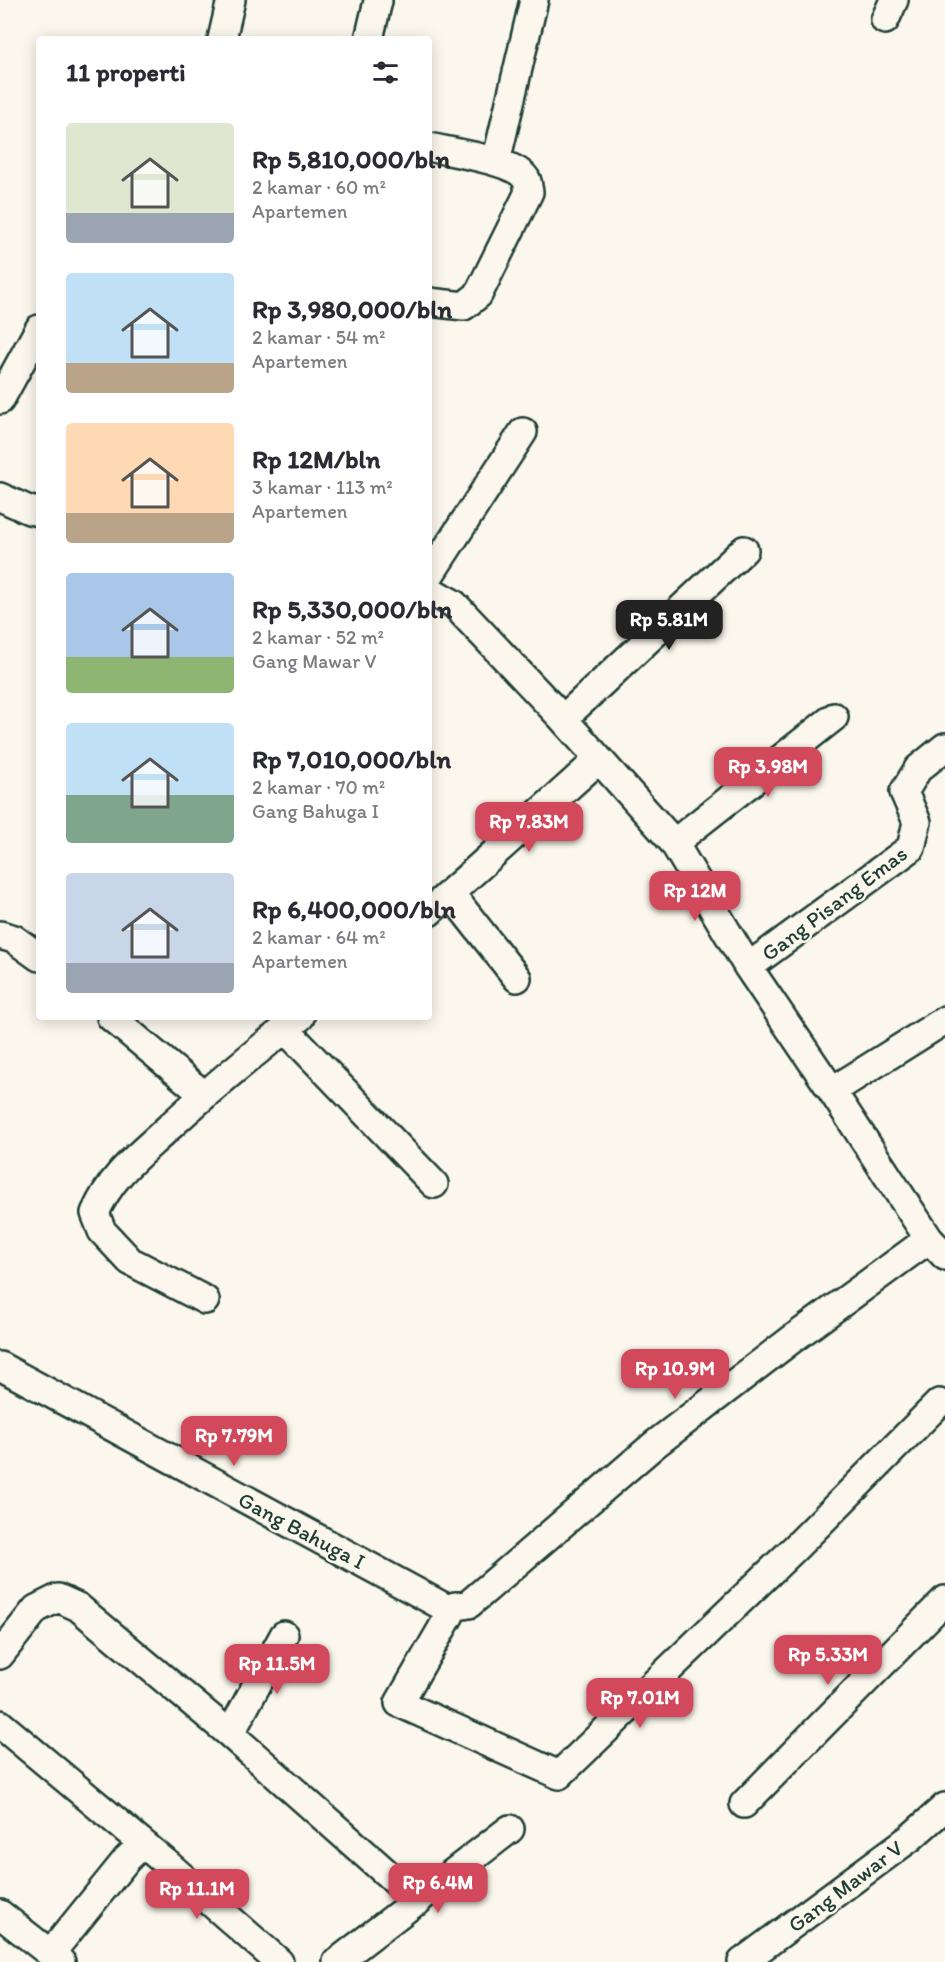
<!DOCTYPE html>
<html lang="id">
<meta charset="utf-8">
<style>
body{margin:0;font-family:Itim,sans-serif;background:#f7f7f7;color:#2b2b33;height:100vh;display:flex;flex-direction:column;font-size:22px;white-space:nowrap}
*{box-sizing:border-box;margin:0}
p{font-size:20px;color:#7c7c81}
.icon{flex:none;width:33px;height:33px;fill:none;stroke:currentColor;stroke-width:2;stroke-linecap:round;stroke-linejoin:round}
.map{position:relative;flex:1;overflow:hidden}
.panel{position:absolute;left:36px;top:36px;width:396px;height:984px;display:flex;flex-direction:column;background:#fff;border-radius:6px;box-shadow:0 3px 15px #0003}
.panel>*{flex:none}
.price{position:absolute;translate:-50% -51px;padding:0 14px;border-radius:12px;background:#d1495b;color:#fff;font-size:20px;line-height:39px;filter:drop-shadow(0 2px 3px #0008)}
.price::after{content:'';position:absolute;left:50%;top:36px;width:18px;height:14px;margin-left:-9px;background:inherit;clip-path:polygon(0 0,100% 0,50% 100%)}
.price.current{background:#222;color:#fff}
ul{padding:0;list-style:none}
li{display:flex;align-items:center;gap:18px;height:150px;padding:0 30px}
li span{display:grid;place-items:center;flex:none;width:168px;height:120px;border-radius:6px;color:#555}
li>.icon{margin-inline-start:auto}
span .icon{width:72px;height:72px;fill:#fffc;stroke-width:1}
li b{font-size:26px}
h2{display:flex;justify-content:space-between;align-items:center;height:72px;padding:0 30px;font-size:26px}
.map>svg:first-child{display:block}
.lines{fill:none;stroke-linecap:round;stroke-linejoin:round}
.street-casing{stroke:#1f3d34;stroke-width:32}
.street{stroke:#fbf7ec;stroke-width:27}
.labels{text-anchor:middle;stroke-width:5;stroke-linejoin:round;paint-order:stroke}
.street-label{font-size:22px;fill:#1f3d34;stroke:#fbf7ec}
</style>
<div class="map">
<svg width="945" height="1962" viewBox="0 0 945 1962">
<rect width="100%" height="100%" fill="#fbf7ec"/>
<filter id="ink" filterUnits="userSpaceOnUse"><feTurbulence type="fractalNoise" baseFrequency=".0167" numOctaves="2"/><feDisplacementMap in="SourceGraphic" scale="12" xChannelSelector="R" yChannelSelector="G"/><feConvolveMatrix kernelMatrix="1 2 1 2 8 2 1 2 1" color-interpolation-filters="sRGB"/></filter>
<g filter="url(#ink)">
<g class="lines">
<defs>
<path id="street" d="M 885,20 L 894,0
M 222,39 L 231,0
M 369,39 L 378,1
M 429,147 C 450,152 515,160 526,179 C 528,182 528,188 529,192 L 478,295 L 464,306 L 429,302
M 496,162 L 534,0
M 0,400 L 39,329
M 0,497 L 29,510 L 39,512
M 429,576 L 523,432
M 429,590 L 454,604 L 563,719 L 674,843 L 748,967 L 832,1091 L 929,1239 L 945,1256
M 563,719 L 744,550
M 674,843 L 834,717
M 450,893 L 517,978
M 429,912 L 598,760
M 0,935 L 14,939 L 39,957
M 748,967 L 911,848 L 917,822 L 904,792 L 918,769 L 945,747
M 111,1017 L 204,1095
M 285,1029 L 434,1184
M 832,1091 L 945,1020
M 205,1300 L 130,1261 L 102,1231 L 95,1213 C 112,1175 136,1158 166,1130 C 209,1090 254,1053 300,1017
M 0,1366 L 446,1608 L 469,1604 L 654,1445 L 791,1340 L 929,1239
M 455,1606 L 399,1703 L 559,1775 L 794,1549 L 939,1403
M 0,1655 L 36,1609 L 58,1598 L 78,1607 L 230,1734 L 418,1901
M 0,1724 L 165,1862 L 279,1962
M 230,1734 L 284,1635
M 744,1804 L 945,1600
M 0,1914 L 61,1962
M 51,1953 L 127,1859 L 142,1844
M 337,1962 L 510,1829
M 742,1962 L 910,1838 L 945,1807"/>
</defs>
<use href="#street" class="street-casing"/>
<use href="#street" class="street"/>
</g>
</g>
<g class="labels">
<g class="street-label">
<text transform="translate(834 903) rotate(-37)" y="8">Gang Pisang Emas</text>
<text transform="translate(302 1530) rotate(28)" y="8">Gang Bahuga I</text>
<text transform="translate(845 1886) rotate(-37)" y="8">Gang Mawar V</text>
</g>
</g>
</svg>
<b class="price current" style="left:669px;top:651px">Rp 5.81M</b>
<b class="price" style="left:768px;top:798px">Rp 3.98M</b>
<b class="price" style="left:529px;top:853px">Rp 7.83M</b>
<b class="price" style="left:695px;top:922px">Rp 12M</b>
<b class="price" style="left:675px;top:1400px">Rp 10.9M</b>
<b class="price" style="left:234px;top:1467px">Rp 7.79M</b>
<b class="price" style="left:828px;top:1686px">Rp 5.33M</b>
<b class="price" style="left:277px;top:1695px">Rp 11.5M</b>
<b class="price" style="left:640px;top:1729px">Rp 7.01M</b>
<b class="price" style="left:438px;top:1914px">Rp 6.4M</b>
<b class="price" style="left:197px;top:1920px">Rp 11.1M</b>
<section class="panel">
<h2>11 properti<svg class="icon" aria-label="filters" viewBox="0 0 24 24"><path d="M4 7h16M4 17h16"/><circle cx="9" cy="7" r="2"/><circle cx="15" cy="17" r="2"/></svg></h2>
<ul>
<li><span style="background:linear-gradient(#dfe7d0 75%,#9aa5b1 0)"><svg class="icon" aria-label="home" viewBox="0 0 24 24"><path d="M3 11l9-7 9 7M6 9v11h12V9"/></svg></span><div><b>Rp 5,810,000/bln</b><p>2 kamar · 60 m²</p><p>Apartemen</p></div></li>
<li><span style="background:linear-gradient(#bfe0f5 75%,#b9a48a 0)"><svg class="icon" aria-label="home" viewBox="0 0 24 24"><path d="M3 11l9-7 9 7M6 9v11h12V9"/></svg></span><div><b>Rp 3,980,000/bln</b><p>2 kamar · 54 m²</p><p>Apartemen</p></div></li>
<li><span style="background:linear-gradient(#ffd9b3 75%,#b9a48a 0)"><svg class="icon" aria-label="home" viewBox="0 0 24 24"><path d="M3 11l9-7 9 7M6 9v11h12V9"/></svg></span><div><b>Rp 12M/bln</b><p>3 kamar · 113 m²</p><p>Apartemen</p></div></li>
<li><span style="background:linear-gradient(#a9c7e8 70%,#8fb573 0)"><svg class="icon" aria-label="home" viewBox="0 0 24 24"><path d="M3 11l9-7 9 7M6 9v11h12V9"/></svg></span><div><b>Rp 5,330,000/bln</b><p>2 kamar · 52 m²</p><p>Gang Mawar V</p></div></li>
<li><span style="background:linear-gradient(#bfe0f5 60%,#7fa58c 0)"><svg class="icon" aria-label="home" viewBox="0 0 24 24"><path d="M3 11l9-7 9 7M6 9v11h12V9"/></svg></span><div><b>Rp 7,010,000/bln</b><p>2 kamar · 70 m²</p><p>Gang Bahuga I</p></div></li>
<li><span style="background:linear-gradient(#c9d6e8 75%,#9aa5b1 0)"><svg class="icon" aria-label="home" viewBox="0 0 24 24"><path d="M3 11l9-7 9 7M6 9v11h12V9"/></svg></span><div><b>Rp 6,400,000/bln</b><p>2 kamar · 64 m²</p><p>Apartemen</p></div></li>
</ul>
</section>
</div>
